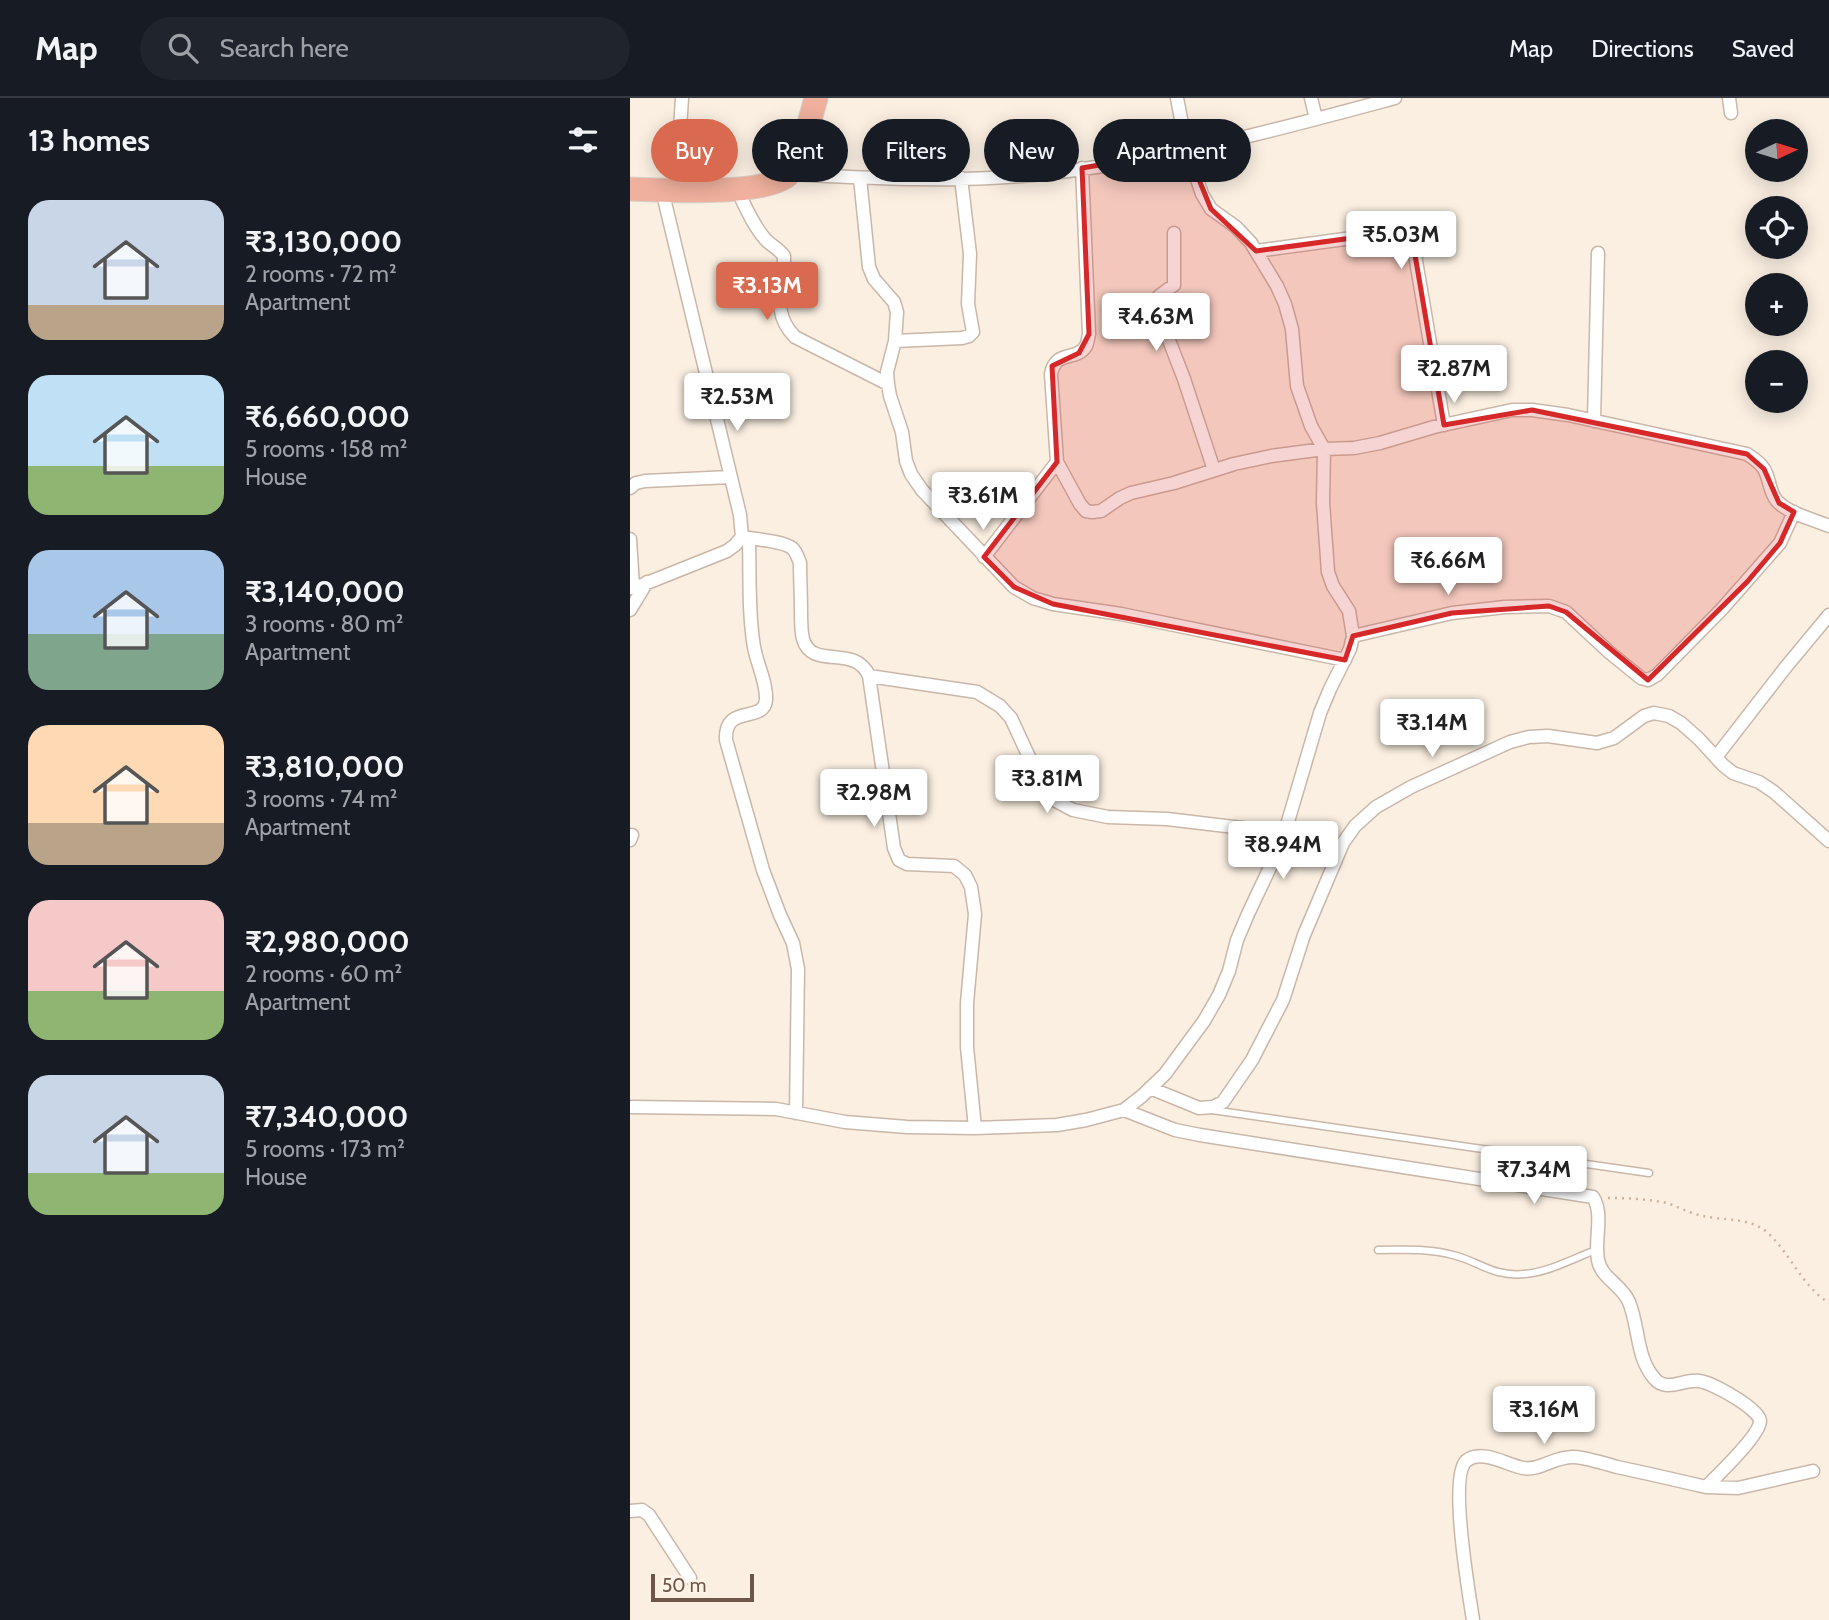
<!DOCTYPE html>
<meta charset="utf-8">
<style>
body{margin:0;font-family:Cabin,sans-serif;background:#20242c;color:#f1f3f6;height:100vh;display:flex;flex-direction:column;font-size:26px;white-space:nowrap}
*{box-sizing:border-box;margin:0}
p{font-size:23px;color:#9ea1a6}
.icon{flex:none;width:38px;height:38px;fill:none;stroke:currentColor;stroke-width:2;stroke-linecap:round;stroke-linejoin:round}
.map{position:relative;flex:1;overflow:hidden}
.sheet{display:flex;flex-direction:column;background:#171b24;width:630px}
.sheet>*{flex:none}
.guide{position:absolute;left:21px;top:21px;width:665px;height:63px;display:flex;gap:14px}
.needle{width:46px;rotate:86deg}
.buttons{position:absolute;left:1115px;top:21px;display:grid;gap:14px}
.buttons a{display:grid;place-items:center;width:63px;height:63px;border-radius:50%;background:#171b24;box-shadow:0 4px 18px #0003;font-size:35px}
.scale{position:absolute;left:21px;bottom:18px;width:103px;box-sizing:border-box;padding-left:7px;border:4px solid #6f564a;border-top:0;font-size:19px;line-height:24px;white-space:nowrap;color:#6f564a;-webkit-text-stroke:5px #fdf4e7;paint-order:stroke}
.price{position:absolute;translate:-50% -60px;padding:0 16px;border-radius:7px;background:#fff;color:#222;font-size:23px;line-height:46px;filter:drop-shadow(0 2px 4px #0008)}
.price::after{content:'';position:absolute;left:50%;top:42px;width:21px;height:16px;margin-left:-10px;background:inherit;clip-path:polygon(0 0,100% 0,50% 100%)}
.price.current{background:#da6a4f;color:#fff}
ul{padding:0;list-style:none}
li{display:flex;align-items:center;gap:21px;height:175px;padding:0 28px}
li span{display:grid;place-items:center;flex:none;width:196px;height:140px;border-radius:21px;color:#555}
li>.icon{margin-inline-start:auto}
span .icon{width:84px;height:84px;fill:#fffc;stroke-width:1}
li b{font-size:30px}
h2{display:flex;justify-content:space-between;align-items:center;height:84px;padding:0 28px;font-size:30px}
.pill{padding:0 24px;border-radius:32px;background:#171b24;box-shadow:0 4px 18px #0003;font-size:24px;line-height:63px}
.pill.current{background:#da6a4f;color:#fff}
header{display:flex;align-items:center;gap:42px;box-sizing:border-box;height:98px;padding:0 35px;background:#171b24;border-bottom:2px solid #363941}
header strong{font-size:33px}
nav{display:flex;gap:38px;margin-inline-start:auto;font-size:24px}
.search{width:490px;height:63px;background:#20242c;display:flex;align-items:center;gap:18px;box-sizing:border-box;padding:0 24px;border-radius:38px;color:#9ea1a6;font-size:26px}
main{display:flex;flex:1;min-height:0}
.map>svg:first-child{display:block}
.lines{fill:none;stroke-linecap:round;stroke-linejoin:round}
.lane-casing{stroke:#c9b7a9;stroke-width:9}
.street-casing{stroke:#c9b7a9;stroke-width:15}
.highway-casing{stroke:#d7d0cc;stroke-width:25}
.path{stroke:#d1b19f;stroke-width:2.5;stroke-dasharray:2 5;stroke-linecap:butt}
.lane{stroke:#fff;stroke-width:6}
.street{stroke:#fff;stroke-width:12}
.highway{stroke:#efb09d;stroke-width:23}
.marked{fill:#d62828;fill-opacity:0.2;stroke:#d62828;stroke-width:5;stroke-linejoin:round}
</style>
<header>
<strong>Map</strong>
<div class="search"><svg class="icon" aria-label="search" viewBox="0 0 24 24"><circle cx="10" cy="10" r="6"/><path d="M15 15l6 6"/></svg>Search here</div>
<nav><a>Map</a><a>Directions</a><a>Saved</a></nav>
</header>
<main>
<section class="sheet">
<h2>13 homes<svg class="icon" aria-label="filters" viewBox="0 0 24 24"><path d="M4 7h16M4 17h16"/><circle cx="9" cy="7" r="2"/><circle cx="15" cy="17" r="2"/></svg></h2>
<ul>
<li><span style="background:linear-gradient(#c9d6e8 75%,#b9a48a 0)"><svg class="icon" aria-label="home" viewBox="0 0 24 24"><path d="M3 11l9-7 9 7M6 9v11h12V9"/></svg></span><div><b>₹3,130,000</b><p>2 rooms · 72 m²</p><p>Apartment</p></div></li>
<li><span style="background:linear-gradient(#bfe0f5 65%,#8fb573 0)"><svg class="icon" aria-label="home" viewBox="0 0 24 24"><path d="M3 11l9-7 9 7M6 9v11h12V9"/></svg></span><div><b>₹6,660,000</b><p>5 rooms · 158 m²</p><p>House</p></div></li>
<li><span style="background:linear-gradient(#a9c7e8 60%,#7fa58c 0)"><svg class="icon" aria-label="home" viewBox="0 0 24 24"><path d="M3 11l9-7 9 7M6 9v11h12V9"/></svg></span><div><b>₹3,140,000</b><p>3 rooms · 80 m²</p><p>Apartment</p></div></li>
<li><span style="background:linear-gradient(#ffd9b3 70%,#b9a48a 0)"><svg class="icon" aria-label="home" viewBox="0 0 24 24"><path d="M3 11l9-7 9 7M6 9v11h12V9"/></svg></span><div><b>₹3,810,000</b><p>3 rooms · 74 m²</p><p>Apartment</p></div></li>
<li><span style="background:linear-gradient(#f6c9c9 65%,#8fb573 0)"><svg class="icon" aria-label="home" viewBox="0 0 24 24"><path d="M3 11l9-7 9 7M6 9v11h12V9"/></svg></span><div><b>₹2,980,000</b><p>2 rooms · 60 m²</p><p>Apartment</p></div></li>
<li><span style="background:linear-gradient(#c9d6e8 70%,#8fb573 0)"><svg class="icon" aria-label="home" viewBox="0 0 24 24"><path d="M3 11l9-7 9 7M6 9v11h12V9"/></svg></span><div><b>₹7,340,000</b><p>5 rooms · 173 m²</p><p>House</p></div></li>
</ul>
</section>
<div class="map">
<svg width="1199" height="1522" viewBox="0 0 1199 1522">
<rect width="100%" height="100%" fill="#faefe1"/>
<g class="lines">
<defs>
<path id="lane" d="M 582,1012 L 1019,1075
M 748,1152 C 773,1152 799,1150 823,1157 C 851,1164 862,1179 895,1176 C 919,1174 944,1160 966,1152"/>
<path id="street" d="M 681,0 L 686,21
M 1099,0 L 1101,15
M 159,76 C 239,80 322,85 403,77 C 526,65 646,32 765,0
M 230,80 L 239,169 L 244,181 L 264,204 L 267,214 L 265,243 L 257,274 L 258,286 L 260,298 L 272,334 L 276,363 L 281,376 L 292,392 L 384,489 L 403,500 L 423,506 L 491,516 L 715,562
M 106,90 C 115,107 123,128 136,142 C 142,148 149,151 154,158 C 155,189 139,212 165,239 L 258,286
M 46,92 L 52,0
M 544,135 L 544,187 L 529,198 L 527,203 L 530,219 L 554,281 L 584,372
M 626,153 L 759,135 L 776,140 L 784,151 L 814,327
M 265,243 L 332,240 L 339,238 L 343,234 L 338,206 L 340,156 L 331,80
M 964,323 L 968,155
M 427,364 L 450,406 L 456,413 L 462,414 L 471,413 L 490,400 L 501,395 L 544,385 L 604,366 L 641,358 L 694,351 L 724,350 L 750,345 L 804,329 L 882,312 L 902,312 L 938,317 L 1117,356 C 1123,360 1130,364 1134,371 C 1140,381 1139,394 1147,403 C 1159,416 1183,421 1199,428
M 0,390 L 6,385 L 15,383 L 100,379
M 112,439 C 124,441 153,443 162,450 C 166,453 168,460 170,465 C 170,481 171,498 171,514 C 171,523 171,533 173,541 C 182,573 225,545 239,578 L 264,750 L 269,762 L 277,766 L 324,768 L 335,777 L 341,789 L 345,816 L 337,905 L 337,949 L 345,1030
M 0,441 L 3,489
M 119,441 C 120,476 118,514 124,549 C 127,566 137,585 136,602 C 134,626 94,605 96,642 L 133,772 L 150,817 L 163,845 L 168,871 L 166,1015
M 354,459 L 427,364 L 421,276 C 426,251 446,264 456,248 C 458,244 458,240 459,236 L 452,70
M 0,490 L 12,487 L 97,453 L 105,447 L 112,439 L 110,417 L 32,92
M 0,512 L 17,484
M 723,538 L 822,515 L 875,509 L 919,508 L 936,514 L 979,554 L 1011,580 L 1018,582 L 1027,577 L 1092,511 L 1150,445 L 1164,414
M 239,578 L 347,594 L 370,608 L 381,620 L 411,685 L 426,703 L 443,712 L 478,719 L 537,721 L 655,735
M 1086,659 L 1155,570 L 1199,517
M 0,742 L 2,737
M 520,990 L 569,1010 L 583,1009 L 593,1004 L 622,962 L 653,902 L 674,837 L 713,745 L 725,728 L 746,709 L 781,689 L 880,644 L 899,639 L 918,638 L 967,645 L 984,640 L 1014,618 L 1024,615 L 1039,618 L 1051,625 L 1069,641 L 1093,667 L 1103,675 L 1129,684 L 1144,694 L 1199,743
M 0,1009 L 146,1011 L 215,1024 L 277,1029 L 345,1030 L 427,1027 L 456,1022 L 494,1012 L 512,998 L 535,976 L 574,923 L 589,897 L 599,873 L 607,842 L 618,816 L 652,744 L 690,615 L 700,591 L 720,551 L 723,538 L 719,513 L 703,488 L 698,474 L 693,405 L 694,351 L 681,328 L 667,288 L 662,231 L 655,206 L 647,188 L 621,145 L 606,129 L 581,111 L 572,96 L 557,52 L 547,0
M 494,1012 L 545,1032 L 570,1037 L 963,1099 C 974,1116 964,1142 968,1162 C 971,1180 992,1187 999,1204 C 1009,1228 1006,1259 1024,1280 C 1036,1295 1053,1281 1069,1283 C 1081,1284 1130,1311 1130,1323 C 1130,1337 1087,1378 1076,1389
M 0,1413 L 12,1412 L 19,1417 L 60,1480
M 843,1522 C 839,1496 819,1380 836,1363 C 851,1350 877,1367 893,1370 C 910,1373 925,1358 944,1359 C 958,1360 973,1365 987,1369 C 1016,1375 1046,1382 1076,1389 L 1108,1390 L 1183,1373"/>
<path id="highway" d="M 0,91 C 33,92 136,99 159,76 C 168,67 182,15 186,0"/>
</defs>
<use href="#lane" class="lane-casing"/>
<use href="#street" class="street-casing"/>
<use href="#highway" class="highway-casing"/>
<path class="path" d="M 978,1100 C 998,1100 1018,1101 1037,1105 C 1049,1109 1061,1116 1073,1118 C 1095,1123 1122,1119 1139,1136 C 1161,1157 1172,1188 1199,1205"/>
<use href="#lane" class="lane"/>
<use href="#street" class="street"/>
<use href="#highway" class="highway"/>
</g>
<path class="marked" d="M 557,52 L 581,111 L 626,153 L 759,135 L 776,140 L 784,151 L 814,327 L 902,312 L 1117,356 L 1134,371 L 1149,405 L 1164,414 L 1150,445 L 1117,484 L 1018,582 L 936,514 L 919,508 L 822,515 L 723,538 L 715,562 L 423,506 L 384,489 L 354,459 L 427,364 L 422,268 L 449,255 L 459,236 L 452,70 Z"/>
</svg>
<div class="buttons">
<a><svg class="needle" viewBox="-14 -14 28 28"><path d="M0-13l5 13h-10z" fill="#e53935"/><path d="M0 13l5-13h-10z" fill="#9ea1a6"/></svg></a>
<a><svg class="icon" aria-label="locate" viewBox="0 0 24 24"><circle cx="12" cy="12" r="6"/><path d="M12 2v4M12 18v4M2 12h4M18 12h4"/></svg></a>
<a>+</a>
<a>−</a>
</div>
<div class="scale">50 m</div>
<b class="price" style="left:771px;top:173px">₹5.03M</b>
<b class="price current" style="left:137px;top:224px">₹3.13M</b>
<b class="price" style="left:526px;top:255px">₹4.63M</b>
<b class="price" style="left:824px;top:307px">₹2.87M</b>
<b class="price" style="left:107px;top:335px">₹2.53M</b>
<b class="price" style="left:353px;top:434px">₹3.61M</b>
<b class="price" style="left:818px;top:499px">₹6.66M</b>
<b class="price" style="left:802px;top:661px">₹3.14M</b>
<b class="price" style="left:417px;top:717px">₹3.81M</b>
<b class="price" style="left:244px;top:731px">₹2.98M</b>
<b class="price" style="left:653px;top:783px">₹8.94M</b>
<b class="price" style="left:904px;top:1108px">₹7.34M</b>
<b class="price" style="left:914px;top:1348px">₹3.16M</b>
<div class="guide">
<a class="pill current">Buy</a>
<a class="pill">Rent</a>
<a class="pill">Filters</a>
<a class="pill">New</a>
<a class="pill">Apartment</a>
</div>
</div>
</main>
